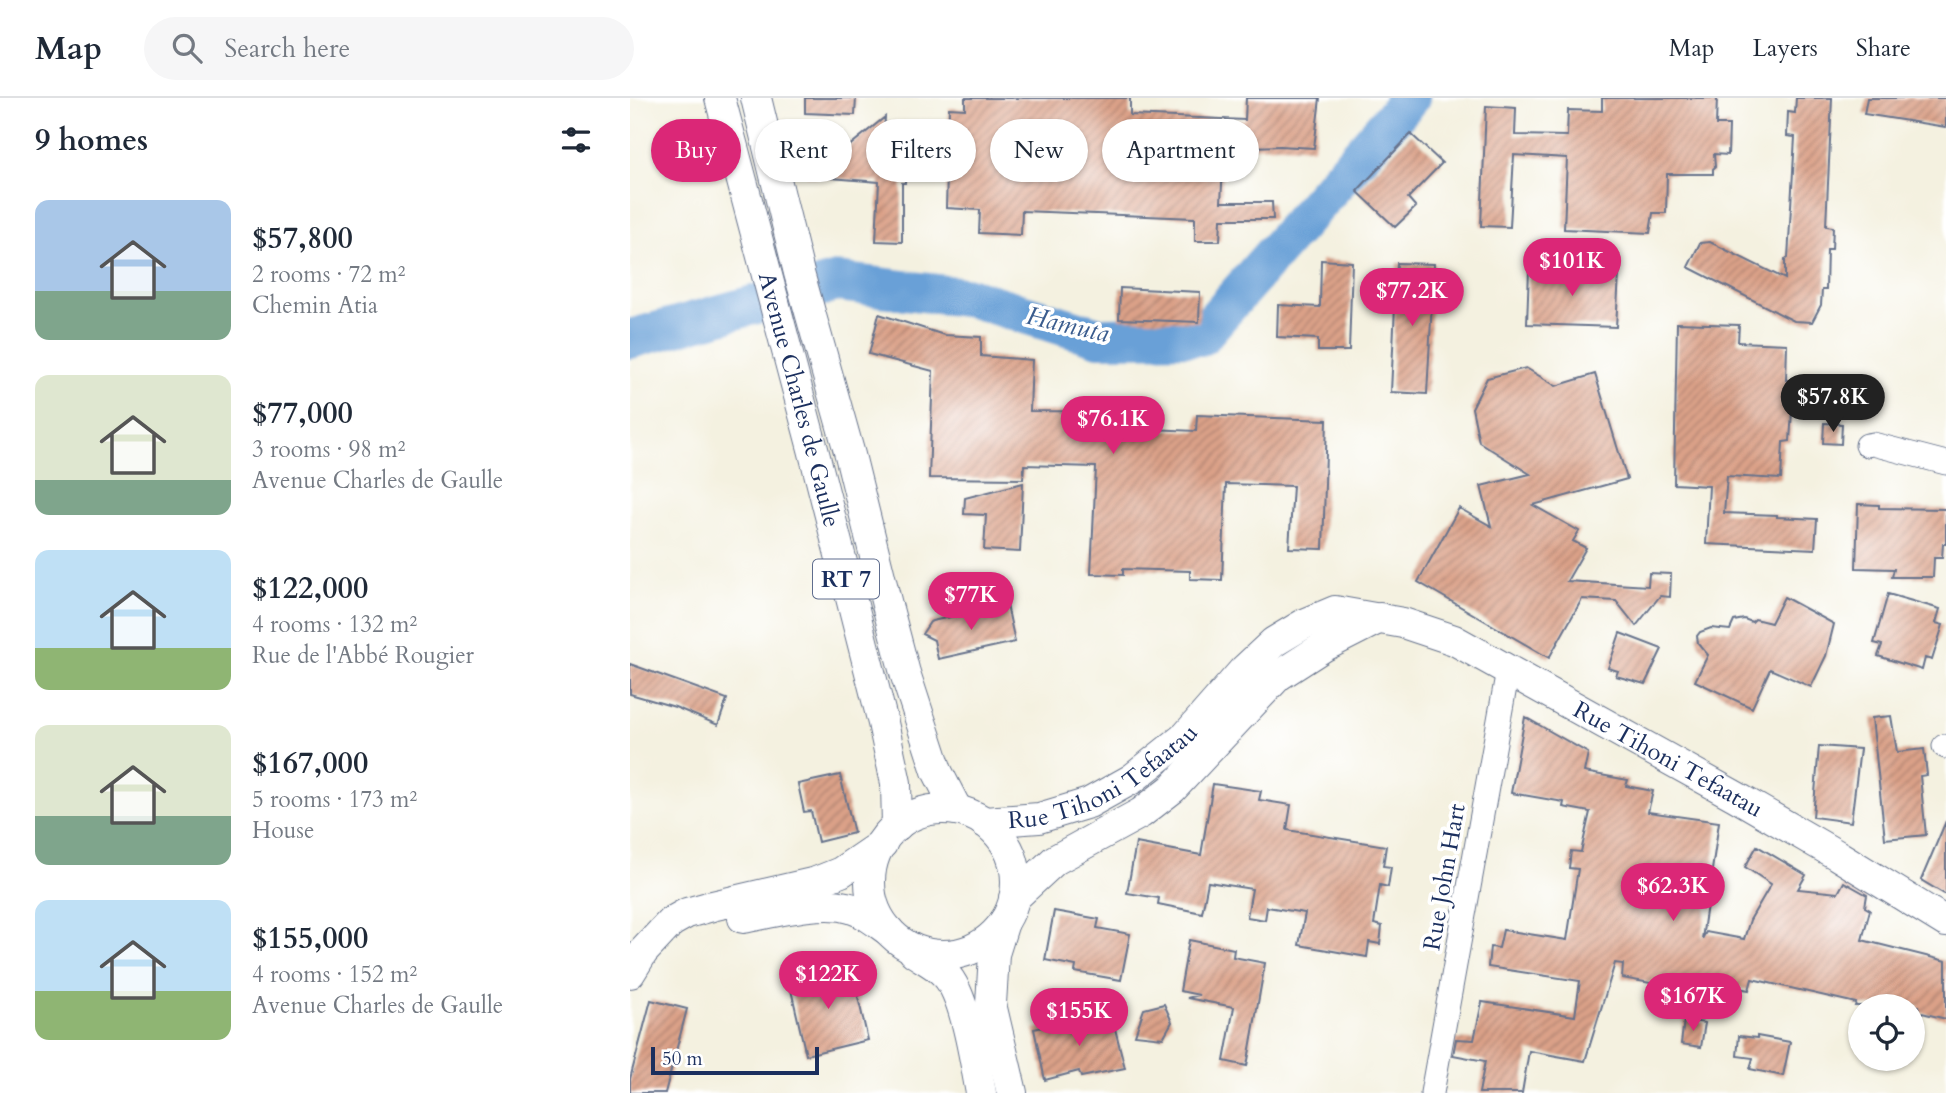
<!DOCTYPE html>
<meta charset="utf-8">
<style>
body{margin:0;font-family:Cardo,serif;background:#f6f6f7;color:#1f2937;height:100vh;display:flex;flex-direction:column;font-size:26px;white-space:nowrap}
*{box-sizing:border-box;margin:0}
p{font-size:23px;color:#747a83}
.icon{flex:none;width:38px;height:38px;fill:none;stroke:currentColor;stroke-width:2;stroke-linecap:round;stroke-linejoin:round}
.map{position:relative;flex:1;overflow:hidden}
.side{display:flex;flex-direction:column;background:#fff;width:630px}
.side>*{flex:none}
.banner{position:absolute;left:21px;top:21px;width:665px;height:63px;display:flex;gap:14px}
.controls{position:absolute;left:1218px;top:896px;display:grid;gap:14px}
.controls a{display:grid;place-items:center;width:77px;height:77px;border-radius:50%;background:#fff;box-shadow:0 2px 5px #0004;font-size:35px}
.scale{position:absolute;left:21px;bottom:18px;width:168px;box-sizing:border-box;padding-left:7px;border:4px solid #1b2f5e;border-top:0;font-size:19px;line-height:24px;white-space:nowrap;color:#1b2f5e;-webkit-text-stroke:5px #fff;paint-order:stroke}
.price{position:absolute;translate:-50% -60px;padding:0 16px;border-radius:24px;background:#db2777;color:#fff;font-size:23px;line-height:46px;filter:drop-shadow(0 2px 4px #0008)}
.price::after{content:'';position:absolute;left:50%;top:42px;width:21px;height:16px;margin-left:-10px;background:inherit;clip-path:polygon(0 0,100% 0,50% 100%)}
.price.current{background:#222;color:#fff}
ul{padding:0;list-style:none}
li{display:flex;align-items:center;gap:21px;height:175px;padding:0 35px}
li span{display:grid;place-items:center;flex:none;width:196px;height:140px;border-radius:14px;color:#555}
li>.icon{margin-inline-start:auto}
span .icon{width:84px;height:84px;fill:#fffc;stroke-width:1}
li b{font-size:30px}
h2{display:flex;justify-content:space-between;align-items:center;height:84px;padding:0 35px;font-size:30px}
.tag{padding:0 24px;border-radius:32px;background:#fff;box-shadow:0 2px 5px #0004;font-size:24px;line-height:63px}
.tag.current{background:#db2777;color:#fff}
header{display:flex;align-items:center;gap:42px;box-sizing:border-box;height:98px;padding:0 35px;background:#fff;border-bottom:2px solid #e0e1e3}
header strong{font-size:33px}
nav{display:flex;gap:38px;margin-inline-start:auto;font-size:24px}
.search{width:490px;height:63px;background:#f6f6f7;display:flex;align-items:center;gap:18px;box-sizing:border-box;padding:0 24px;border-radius:38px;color:#747a83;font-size:26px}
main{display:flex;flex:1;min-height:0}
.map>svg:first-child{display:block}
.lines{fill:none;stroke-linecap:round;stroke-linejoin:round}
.river{stroke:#69a0d7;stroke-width:40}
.building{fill:url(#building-hatch)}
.minor-casing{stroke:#67738c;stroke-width:25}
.major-casing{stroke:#67738c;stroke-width:32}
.minor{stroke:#fff;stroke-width:23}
.major{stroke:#fff;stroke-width:30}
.labels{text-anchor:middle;stroke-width:7;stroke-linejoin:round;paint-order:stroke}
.shield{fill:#fff;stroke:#5f6d8e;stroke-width:2}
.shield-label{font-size:23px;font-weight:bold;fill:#1b2f5e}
.street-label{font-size:24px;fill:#1b2f5e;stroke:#fff}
.water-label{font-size:26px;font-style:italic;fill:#3a5c8e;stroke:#fff}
</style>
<header>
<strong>Map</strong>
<div class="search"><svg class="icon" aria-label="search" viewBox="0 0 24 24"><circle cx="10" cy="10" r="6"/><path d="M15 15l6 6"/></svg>Search here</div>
<nav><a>Map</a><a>Layers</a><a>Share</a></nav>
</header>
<main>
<section class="side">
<h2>9 homes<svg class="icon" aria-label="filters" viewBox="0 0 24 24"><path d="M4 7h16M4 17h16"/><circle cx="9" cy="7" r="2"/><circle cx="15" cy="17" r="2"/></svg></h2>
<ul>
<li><span style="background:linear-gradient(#a9c7e8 65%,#7fa58c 0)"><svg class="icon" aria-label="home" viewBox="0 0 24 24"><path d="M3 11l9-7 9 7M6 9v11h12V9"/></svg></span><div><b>$57,800</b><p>2 rooms · 72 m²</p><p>Chemin Atia</p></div></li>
<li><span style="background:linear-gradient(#dfe7d0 75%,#7fa58c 0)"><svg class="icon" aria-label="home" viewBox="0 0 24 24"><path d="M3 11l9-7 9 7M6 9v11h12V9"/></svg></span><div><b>$77,000</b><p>3 rooms · 98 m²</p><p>Avenue Charles de Gaulle</p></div></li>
<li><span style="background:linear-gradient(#bfe0f5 70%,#8fb573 0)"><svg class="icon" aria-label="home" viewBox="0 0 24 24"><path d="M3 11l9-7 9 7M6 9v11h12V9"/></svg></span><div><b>$122,000</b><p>4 rooms · 132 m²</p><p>Rue de l'Abbé Rougier</p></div></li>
<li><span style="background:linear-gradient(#dfe7d0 65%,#7fa58c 0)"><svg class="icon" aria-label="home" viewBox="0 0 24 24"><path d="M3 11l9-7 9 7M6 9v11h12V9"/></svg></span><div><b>$167,000</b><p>5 rooms · 173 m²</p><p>House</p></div></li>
<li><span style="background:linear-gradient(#bfe0f5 65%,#8fb573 0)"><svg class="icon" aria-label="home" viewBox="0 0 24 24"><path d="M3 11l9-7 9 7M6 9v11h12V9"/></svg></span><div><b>$155,000</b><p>4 rooms · 152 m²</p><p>Avenue Charles de Gaulle</p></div></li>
</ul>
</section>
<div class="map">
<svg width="1316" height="995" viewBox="0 0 1316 995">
<defs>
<pattern id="building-hatch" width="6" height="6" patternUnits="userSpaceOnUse" patternTransform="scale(1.75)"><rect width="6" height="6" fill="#dba188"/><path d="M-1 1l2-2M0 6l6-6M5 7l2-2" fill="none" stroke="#b18472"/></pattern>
</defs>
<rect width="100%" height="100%" fill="#fff"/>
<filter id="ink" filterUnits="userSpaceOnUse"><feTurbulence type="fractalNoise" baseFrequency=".0143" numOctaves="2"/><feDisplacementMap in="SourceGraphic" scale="14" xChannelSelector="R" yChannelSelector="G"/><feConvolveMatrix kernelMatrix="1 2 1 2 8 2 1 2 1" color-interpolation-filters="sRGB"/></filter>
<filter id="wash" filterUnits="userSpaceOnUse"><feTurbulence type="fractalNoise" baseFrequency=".00686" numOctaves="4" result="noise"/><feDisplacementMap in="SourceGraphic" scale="28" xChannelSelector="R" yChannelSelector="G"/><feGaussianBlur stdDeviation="1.57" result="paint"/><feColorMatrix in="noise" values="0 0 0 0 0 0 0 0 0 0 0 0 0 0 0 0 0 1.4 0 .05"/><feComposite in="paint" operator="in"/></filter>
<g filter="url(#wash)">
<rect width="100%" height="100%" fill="#f4f1e0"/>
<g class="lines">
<path class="river" d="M 0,241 L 207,184 L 342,200 L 469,239 L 571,238 L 780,0"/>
</g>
<g id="blocks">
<path class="building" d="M 175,0 L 226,0 L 225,17 L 175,15 Z
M 335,0 L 500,0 L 500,17 L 615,22 L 616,0 L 690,0 L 684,50 L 650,48 L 594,50 L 591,104 L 642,104 L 643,121 L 591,121 L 590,143 L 565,143 L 565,120 L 392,113 L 391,137 L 349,135 L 350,112 L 316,110 L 319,10 L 335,11 Z
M 972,0 L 1087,0 L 1086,27 L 1099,27 L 1098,57 L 1084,56 L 1085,69 L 1083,71 L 1083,76 L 1037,76 L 1036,115 L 1023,115 L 1020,135 L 934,131 L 937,60 L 884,57 L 880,129 L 851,128 L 856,8 L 886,10 L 885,37 L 937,38 L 938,12 L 972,13 Z
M 1166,0 L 1202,0 L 1196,128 L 1203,129 L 1202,151 L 1197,151 L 1196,192 L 1192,192 L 1191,207 L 1182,224 L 1164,223 L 1058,169 L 1070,145 L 1080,144 L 1155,181 L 1155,161 L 1158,160 L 1165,39 L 1157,38 L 1158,14 L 1165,15 Z
M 1237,0 L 1316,0 L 1316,29 L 1234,16 Z
M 255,19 L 252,64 L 276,64 L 275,85 L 272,85 L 272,144 L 246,143 L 249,84 L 177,78 L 177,59 L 212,62 L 218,49 Z
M 781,36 L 812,65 L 778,100 L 786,109 L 765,129 L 727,93 Z
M 691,162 L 722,164 L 719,253 L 688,253 L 688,241 L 647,239 L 648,207 L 690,209 Z
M 767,165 L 804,166 L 797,296 L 761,294 Z
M 899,171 L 989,176 L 986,229 L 897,226 Z
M 490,190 L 570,194 L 569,224 L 489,221 Z
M 249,216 L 314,237 L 351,239 L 351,258 L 402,262 L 400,313 L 500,314 L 499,330 L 566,333 L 567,317 L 697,322 L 693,451 L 659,450 L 663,388 L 596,386 L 592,482 L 560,481 L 560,473 L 493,471 L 493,477 L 461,476 L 466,369 L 394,367 L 393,381 L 299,380 L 303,273 L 239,256 Z
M 1047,225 L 1109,227 L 1108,244 L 1157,246 L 1156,282 L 1164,283 L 1160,343 L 1153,344 L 1151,381 L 1097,378 L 1094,415 L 1147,417 L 1147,419 L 1187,421 L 1185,451 L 1076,446 L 1079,388 L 1044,386 Z
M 896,270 L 926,288 L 965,276 L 997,381 L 903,407 L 949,433 L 943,443 L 956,450 L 937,483 L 1018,488 L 1019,475 L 1041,476 L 1040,499 L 1030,498 L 1006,528 L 986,503 L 952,501 L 919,560 L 788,484 L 829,410 L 861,428 L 851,388 L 900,376 L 849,344 L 842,310 L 857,280 Z
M 1194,325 L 1212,326 L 1211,346 L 1193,345 Z
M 393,385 L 390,454 L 354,452 L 356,417 L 334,416 L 335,400 Z
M 1228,406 L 1249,407 L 1249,410 L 1316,411 L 1316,446 L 1313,446 L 1312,460 L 1304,460 L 1303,479 L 1262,479 L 1264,471 L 1226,470 Z
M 1258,496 L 1310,511 L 1306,525 L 1313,527 L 1302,562 L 1295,560 L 1292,572 L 1248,558 L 1252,547 L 1244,545 Z
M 1154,499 L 1204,526 L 1196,558 L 1181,589 L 1140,571 L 1122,610 L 1065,583 L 1078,557 L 1068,545 L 1067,538 L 1070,534 L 1081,530 L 1100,532 L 1104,523 L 1114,521 L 1122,524 L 1125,521 L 1141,525 Z
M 377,507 L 385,544 L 308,561 L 304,542 L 292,536 L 300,524 L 302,523 Z
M 990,535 L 1032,551 L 1015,586 L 986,578 L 988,573 L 978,570 Z
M 0,566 L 97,601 L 88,627 L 45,609 L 0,596 Z
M 1261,618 L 1267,654 L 1294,651 L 1297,677 L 1290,678 L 1296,737 L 1255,741 L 1242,620 Z
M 895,619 L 958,655 L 954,674 L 998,682 L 996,688 L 1023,693 L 1018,714 L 1089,724 L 1072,841 L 1076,834 L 1114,841 L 1120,822 L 1141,786 L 1115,769 L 1127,748 L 1176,777 L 1168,791 L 1208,795 L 1214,784 L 1237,797 L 1235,809 L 1240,812 L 1232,842 L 1316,863 L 1316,921 L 1288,914 L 1289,908 L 1225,908 L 1226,905 L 1122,881 L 1119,892 L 1068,882 L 1066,893 L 992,880 L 993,866 L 985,865 L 955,963 L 899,953 L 892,995 L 849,995 L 855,963 L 823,957 L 826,941 L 844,942 L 852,904 L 945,918 L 950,883 L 858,869 L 860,849 L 869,850 L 873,832 L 937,842 L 948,771 L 939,770 L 941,753 L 951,754 L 960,714 L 933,709 L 934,704 L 881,695 Z
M 1189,648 L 1230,651 L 1221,724 L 1183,719 Z
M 210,677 L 224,735 L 188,744 L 181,713 L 174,714 L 168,686 Z
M 583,686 L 631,693 L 629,702 L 661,707 L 657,732 L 756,748 L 753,768 L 761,769 L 758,789 L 750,787 L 744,826 L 752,828 L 750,846 L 739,844 L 737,859 L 669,847 L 675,815 L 637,809 L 635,822 L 617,819 L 622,791 L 578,784 L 572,815 L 528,806 L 529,800 L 497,795 L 506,745 L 571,757 Z
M 1316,723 L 1316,797 L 1291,782 Z
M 424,813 L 469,821 L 467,830 L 500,836 L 491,882 L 445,874 L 446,868 L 415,862 Z
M 559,842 L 604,851 L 603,859 L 635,865 L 617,968 L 594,963 L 604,909 L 557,900 L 569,897 L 550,893 Z
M 221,869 L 238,942 L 176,957 L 159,883 Z
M 21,902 L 57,911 L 35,995 L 0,995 L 0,981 Z
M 534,906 L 542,924 L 533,940 L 505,937 L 514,911 Z
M 482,919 L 495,970 L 451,979 L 449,973 L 415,982 L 404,931 L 451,920 L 452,926 Z
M 1054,922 L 1075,925 L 1071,949 L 1051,946 Z
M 1109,938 L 1127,940 L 1127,938 L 1160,944 L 1153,978 L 1120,971 L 1123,960 L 1107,958 Z"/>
</g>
</g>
<g filter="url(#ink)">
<use href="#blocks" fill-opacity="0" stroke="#67738c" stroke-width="2"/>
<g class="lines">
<defs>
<path id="minor" d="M 1237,347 L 1243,346 L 1316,365
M 1314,648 L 1316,649
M 802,995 L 878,572"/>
<g id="major">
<path id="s1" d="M 90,0 L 183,351 L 253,625 L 266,685 L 267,728"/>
<path d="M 126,0 L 169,175 L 220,357 L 257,507 L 275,575 L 307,673 L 327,712"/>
<circle cx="313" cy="784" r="73"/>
<path id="s2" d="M 354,724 L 409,720 L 459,705 L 502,681 L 556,638 L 613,573 L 644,544 L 674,526 L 705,513 L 773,525 L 824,542 L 1105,698 L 1207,757 L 1316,824"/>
<path d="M 384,800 L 425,762 L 511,715 L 542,691 L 648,578 L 693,549 L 750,520"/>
<path d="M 113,820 C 141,815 189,802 216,809 C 232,812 246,824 259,833"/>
<path d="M 374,824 L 364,856 L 361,906 L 382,995"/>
<path d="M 284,854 C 294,861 307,867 315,876 C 336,897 345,965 351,995"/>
<path d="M 0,875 L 13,854 L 41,824 L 57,815 L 82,808 L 186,784 L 211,774 L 252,746"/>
</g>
</defs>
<use href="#minor" class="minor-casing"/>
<use href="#major" class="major-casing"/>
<use href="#minor" class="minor"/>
<use href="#major" class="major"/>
</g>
</g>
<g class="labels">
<rect class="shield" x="183" y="461.5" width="66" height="39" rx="5"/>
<g class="shield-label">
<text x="216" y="489">RT 7</text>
</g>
<g class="street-label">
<text dy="8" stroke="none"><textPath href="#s1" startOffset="312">Avenue Charles de Gaulle</textPath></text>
<text dy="8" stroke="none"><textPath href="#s2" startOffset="791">Rue Tihoni Tefaatau</textPath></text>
<text dy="8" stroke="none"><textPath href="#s2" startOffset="130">Rue Tihoni Tefaatau</textPath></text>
<text transform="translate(814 779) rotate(-80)" y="8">Rue John Hart</text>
</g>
<g class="water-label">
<text transform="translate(438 226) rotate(13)" y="9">Hamuta</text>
</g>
</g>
</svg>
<div class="controls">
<a><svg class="icon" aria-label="locate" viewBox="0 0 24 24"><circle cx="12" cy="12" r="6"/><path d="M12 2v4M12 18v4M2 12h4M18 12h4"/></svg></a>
</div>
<div class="scale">50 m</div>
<b class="price" style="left:942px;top:200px">$101K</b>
<b class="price" style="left:782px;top:230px">$77.2K</b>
<b class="price current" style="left:1203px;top:336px">$57.8K</b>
<b class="price" style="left:483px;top:358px">$76.1K</b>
<b class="price" style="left:341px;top:534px">$77K</b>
<b class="price" style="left:1043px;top:825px">$62.3K</b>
<b class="price" style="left:198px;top:913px">$122K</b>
<b class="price" style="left:1063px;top:935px">$167K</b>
<b class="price" style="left:449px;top:950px">$155K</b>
<div class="banner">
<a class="tag current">Buy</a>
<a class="tag">Rent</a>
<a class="tag">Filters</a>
<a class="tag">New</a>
<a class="tag">Apartment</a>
</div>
</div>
</main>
